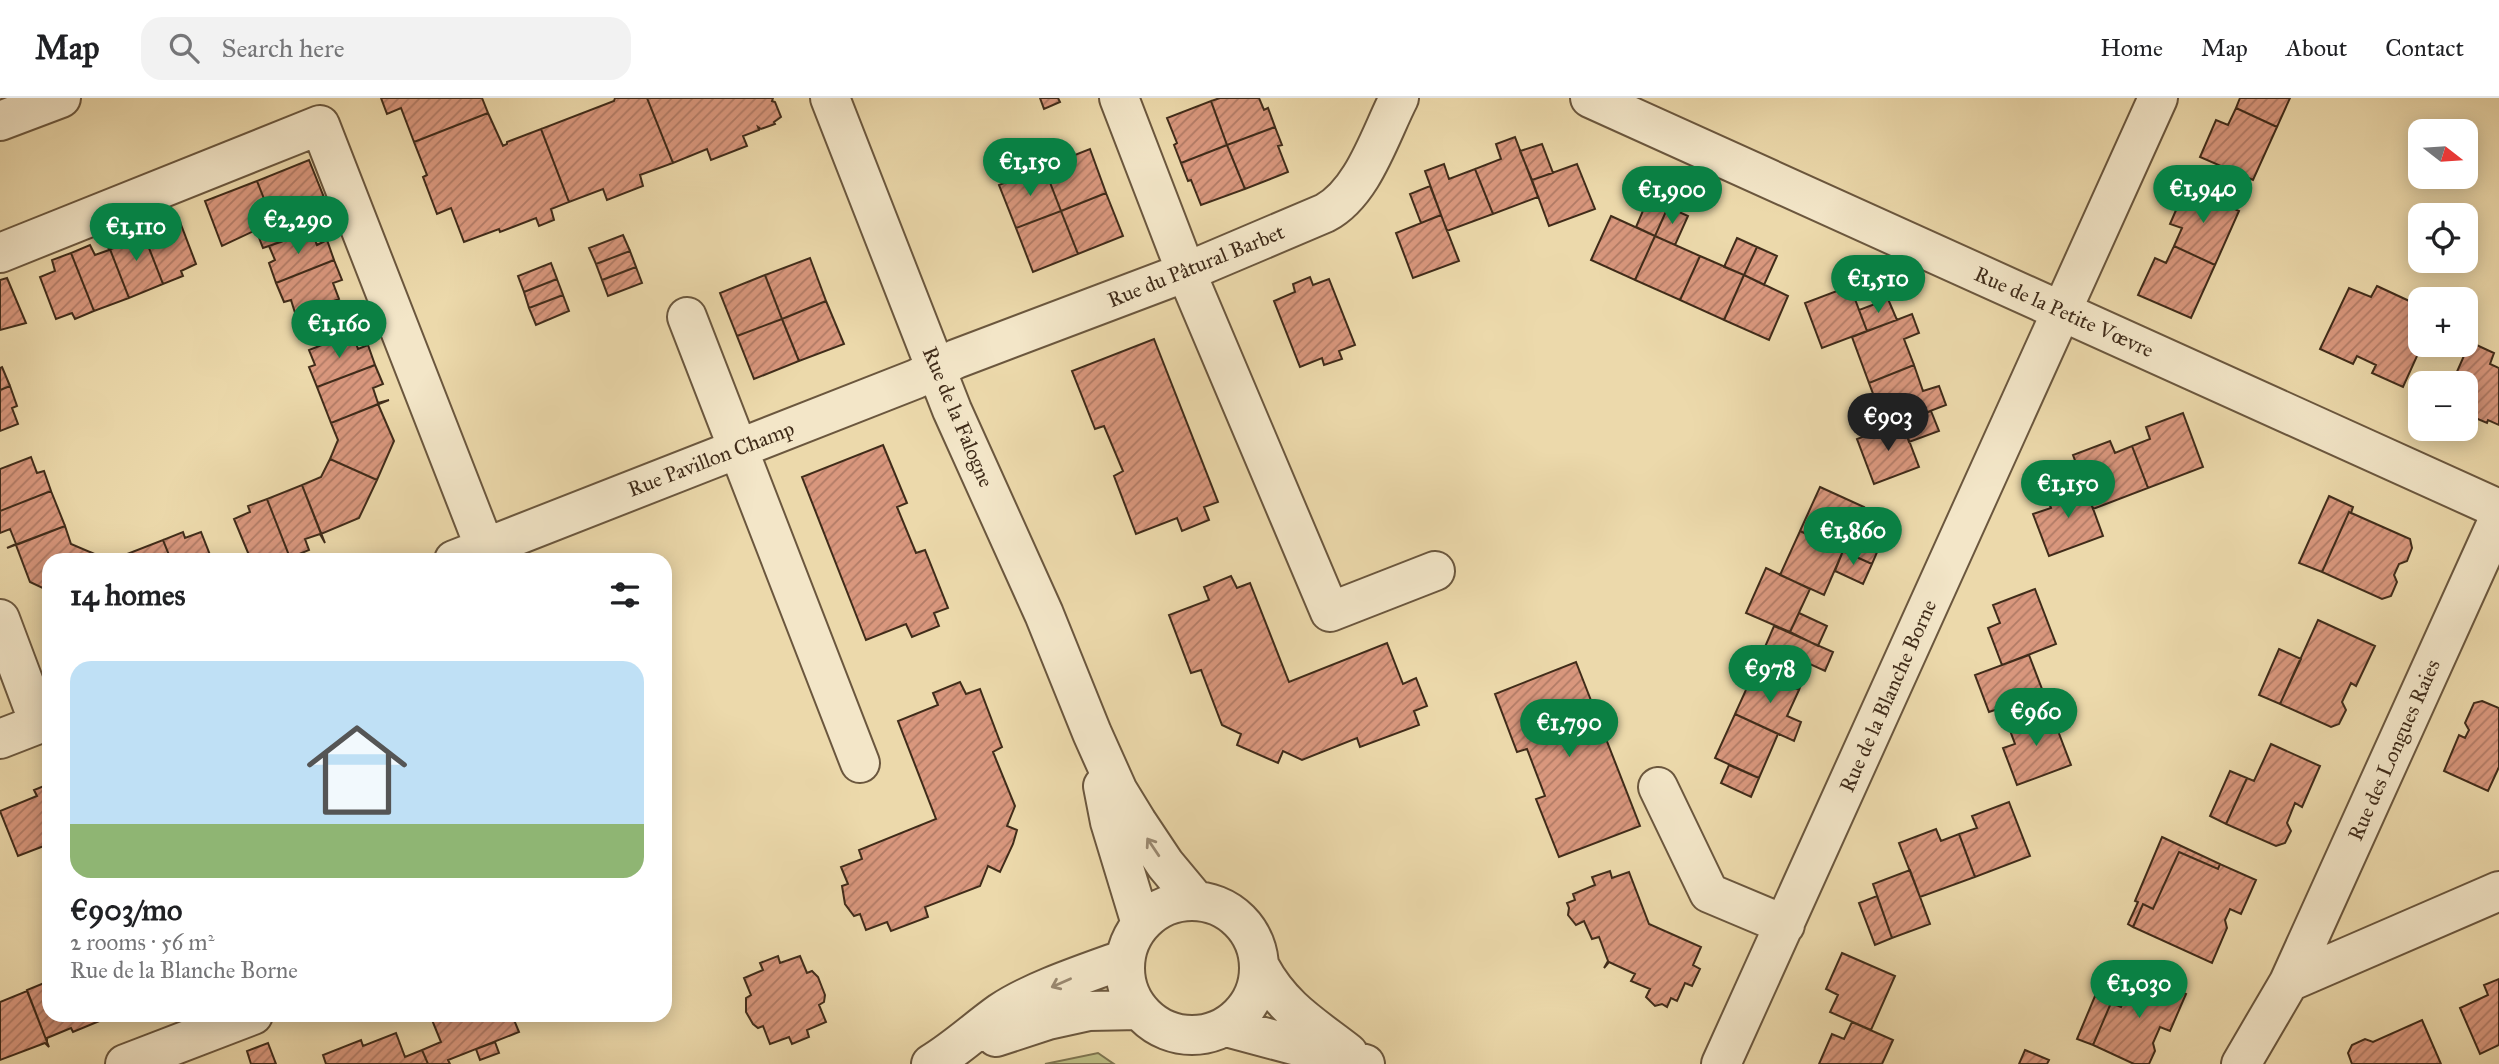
<!DOCTYPE html>
<meta charset="utf-8">
<style>
body{margin:0;font-family:"IM FELL Great Primer",serif;background:#f2f2f2;color:#202124;height:100vh;display:flex;flex-direction:column;font-size:26px;white-space:nowrap}
*{box-sizing:border-box;margin:0}
p{font-size:23px;color:#757577}
.icon{flex:none;width:38px;height:38px;fill:none;stroke:currentColor;stroke-width:2;stroke-linecap:round;stroke-linejoin:round}
.map{position:relative;flex:1;overflow:hidden}
.panel{position:absolute;left:42px;top:455px;width:630px;height:469px;display:flex;flex-direction:column;background:#fff;border-radius:21px;box-shadow:0 4px 18px #0003}
.panel>*{flex:none}
.needle{width:46px;rotate:107deg}
.tools{position:absolute;left:2408px;top:21px;display:grid;gap:14px}
.tools a{display:grid;place-items:center;width:70px;height:70px;border-radius:14px;background:#fff;box-shadow:0 4px 18px #0003;font-size:35px}
.price{position:absolute;translate:-50% -60px;padding:0 16px;border-radius:24px;background:#0b8043;color:#fff;font-size:23px;line-height:46px;filter:drop-shadow(0 2px 4px #0008)}
.price::after{content:'';position:absolute;left:50%;top:42px;width:21px;height:16px;margin-left:-10px;background:inherit;clip-path:polygon(0 0,100% 0,50% 100%)}
.price.active{background:#222;color:#fff}
ul{padding:0;list-style:none}
li{display:grid;align-content:center;gap:14px;height:371px;padding:0 28px}
li+li{border-top:2px solid #e0e0e0}
li span{display:grid;place-items:center;height:217px;border-radius:21px;color:#555}
li>.icon{margin-inline-start:auto}
span .icon{width:126px;height:126px;fill:#fffc;stroke-width:1}
li b{font-size:30px}
h2{display:flex;justify-content:space-between;align-items:center;height:84px;padding:0 28px;font-size:30px}
header{display:flex;align-items:center;gap:42px;box-sizing:border-box;height:98px;padding:0 35px;background:#fff;border-bottom:2px solid #e0e0e0}
header strong{font-size:33px}
nav{display:flex;gap:38px;margin-inline-start:auto;font-size:24px}
.search{width:490px;height:63px;background:#f2f2f2;display:flex;align-items:center;gap:18px;box-sizing:border-box;padding:0 24px;border-radius:21px;color:#757577;font-size:26px}
.map>svg:first-child{display:block}
.green{fill:#bdbe85;stroke:#7e7550;stroke-width:2}
.building{fill:url(#building-hatch);stroke:#402c1a;stroke-width:2}
.lines{fill:none;stroke-linecap:round;stroke-linejoin:round}
.minor-casing{stroke:#6b573e;stroke-width:42}
.minor{stroke:#f3e6c8;stroke-width:38}
.oneway{stroke:#9a8971}
.labels{text-anchor:middle;stroke-width:7;stroke-linejoin:round;paint-order:stroke}
.street-label{font-size:21px;fill:#402c1a;stroke:#f3e6c8}
</style>
<header>
<strong>Map</strong>
<div class="search"><svg class="icon" aria-label="search" viewBox="0 0 24 24"><circle cx="10" cy="10" r="6"/><path d="M15 15l6 6"/></svg>Search here</div>
<nav><a>Home</a><a>Map</a><a>About</a><a>Contact</a></nav>
</header>
<div class="map">
<svg width="2499" height="966" viewBox="0 0 2499 966">
<defs>
<pattern id="building-hatch" width="6" height="6" patternUnits="userSpaceOnUse" patternTransform="scale(1.75)"><rect width="6" height="6" fill="#d9977d"/><path d="M-1 1l2-2M0 6l6-6M5 7l2-2" fill="none" stroke="#b17b66"/></pattern>
</defs>
<rect width="100%" height="100%" fill="#ecd9ab"/>
<filter id="stains"><feTurbulence type="fractalNoise" baseFrequency=".00286" numOctaves="4"/><feColorMatrix values="0 0 0 0 .2 0 0 0 0 .09 0 0 0 0 .02 0 0 0 .5 -.17"/></filter>
<radialGradient id="worn" r=".72"><stop offset=".6" stop-color="#630" stop-opacity="0"/><stop offset="1" stop-color="#630" stop-opacity=".3"/></radialGradient>
<path class="green" d="M 1098,955 L 1114,966 L 1045,966 Z"/>
<path class="building" d="M 381,0 L 482,0 L 488,15 L 414,44 L 401,10 L 387,16 Z
M 647,0 L 673,65 L 640,77 L 643,88 L 607,102 L 603,91 L 569,104 L 541,31 L 614,3 L 615,0 Z
M 647,0 L 773,0 L 772,3 L 775,4 L 781,19 L 774,24 L 775,26 L 761,31 L 758,29 L 759,32 L 743,38 L 747,48 L 711,62 L 707,51 L 673,65 Z
M 1040,0 L 1058,0 L 1060,4 L 1044,11 Z
M 1220,0 L 1259,0 L 1264,12 L 1268,10 L 1275,29 L 1227,47 L 1211,3 Z
M 2240,0 L 2290,0 L 2277,29 L 2236,10 Z
M 1211,3 L 1227,47 L 1181,65 L 1174,47 L 1177,45 L 1167,20 Z
M 2236,10 L 2277,29 L 2253,82 L 2200,59 L 2216,22 L 2228,27 Z
M 488,15 L 503,48 L 507,46 L 507,44 L 541,31 L 569,104 L 551,111 L 554,122 L 539,128 L 536,120 L 500,134 L 499,131 L 464,144 L 451,110 L 437,116 L 423,79 L 427,77 L 414,44 Z
M 1275,29 L 1282,47 L 1278,48 L 1288,74 L 1245,91 L 1227,47 Z
M 1515,39 L 1538,99 L 1493,116 L 1475,71 L 1501,61 L 1496,46 Z
M 1542,46 L 1553,75 L 1532,82 L 1520,53 Z
M 1227,47 L 1245,91 L 1201,107 L 1191,82 L 1188,83 L 1181,65 Z
M 1090,51 L 1106,95 L 1061,113 L 1044,69 Z
M 309,62 L 327,107 L 291,119 L 297,135 L 320,127 L 321,128 L 281,144 L 257,83 Z
M 1444,66 L 1449,81 L 1475,71 L 1493,116 L 1447,133 L 1425,73 Z
M 1577,66 L 1595,111 L 1549,128 L 1532,82 Z
M 1044,69 L 1061,113 L 1016,130 L 999,87 Z
M 257,83 L 281,144 L 263,150 L 256,132 L 222,148 L 205,103 Z
M 1430,88 L 1441,117 L 1421,125 L 1410,96 Z
M 2186,89 L 2239,113 L 2215,167 L 2174,148 L 2182,130 L 2170,126 Z
M 1106,95 L 1123,138 L 1078,156 L 1061,113 Z
M 1648,101 L 1668,109 L 1655,138 L 1636,129 Z
M 1668,109 L 1688,118 L 1675,147 L 1655,138 Z
M 1061,113 L 1078,156 L 1033,174 L 1016,130 Z
M 1441,117 L 1459,163 L 1413,180 L 1396,135 Z
M 1611,118 L 1655,138 L 1635,182 L 1591,162 Z
M 160,120 L 164,130 L 180,124 L 196,166 L 181,173 L 183,178 L 163,186 L 140,127 Z
M 140,127 L 163,186 L 129,200 L 106,141 L 111,151 L 125,146 L 121,135 Z
M 311,132 L 317,147 L 327,142 L 334,162 L 276,185 L 269,165 L 275,162 L 269,148 Z
M 623,137 L 630,153 L 596,166 L 589,150 Z
M 1655,138 L 1700,158 L 1680,202 L 1635,182 Z
M 1737,140 L 1757,149 L 1744,177 L 1724,169 Z
M 106,141 L 129,200 L 94,213 L 71,155 L 90,147 L 95,157 L 109,152 Z
M 2174,148 L 2215,167 L 2191,220 L 2138,197 L 2155,160 L 2166,165 Z
M 1757,149 L 1777,158 L 1764,187 L 1744,177 Z
M 630,153 L 636,169 L 602,182 L 596,166 Z
M 71,155 L 94,213 L 75,221 L 72,215 L 56,221 L 40,179 L 55,173 L 52,162 Z
M 1700,158 L 1744,177 L 1724,222 L 1680,202 Z
M 810,160 L 826,203 L 782,221 L 765,177 Z
M 334,162 L 342,182 L 333,185 L 339,201 L 296,218 L 291,202 L 284,204 L 276,185 Z
M 551,165 L 557,181 L 524,194 L 518,178 Z
M 636,169 L 642,185 L 608,198 L 602,182 Z
M 765,177 L 782,221 L 737,238 L 720,195 Z
M 1744,177 L 1788,198 L 1769,242 L 1724,222 Z
M 1310,179 L 1313,187 L 1329,181 L 1355,247 L 1339,253 L 1342,261 L 1324,267 L 1322,260 L 1300,269 L 1274,203 L 1295,194 L 1293,186 Z
M 7,180 L 26,225 L 0,232 L 0,182 Z
M 557,181 L 563,197 L 529,210 L 524,194 Z
M 1850,188 L 1867,233 L 1822,250 L 1805,205 Z
M 2377,188 L 2420,208 L 2420,247 L 2422,247 L 2403,289 L 2372,275 L 2376,267 L 2357,258 L 2353,266 L 2320,251 L 2349,190 L 2371,199 Z
M 563,197 L 569,213 L 536,227 L 529,210 Z
M 1888,201 L 1897,222 L 1867,233 L 1859,212 Z
M 826,203 L 844,246 L 799,263 L 782,221 Z
M 1912,216 L 1919,235 L 1904,241 L 1914,267 L 1869,285 L 1852,239 Z
M 782,221 L 799,263 L 754,281 L 737,238 Z
M 352,235 L 358,251 L 368,247 L 375,267 L 317,289 L 309,269 L 315,267 L 309,252 Z
M 1154,241 L 1218,404 L 1204,409 L 1209,422 L 1182,433 L 1177,420 L 1136,436 L 1114,378 L 1123,373 L 1104,328 L 1095,331 L 1072,273 Z
M 2470,244 L 2494,255 L 2490,266 L 2499,270 L 2499,327 L 2488,322 L 2487,325 L 2466,316 L 2466,285 L 2452,285 Z
M 375,267 L 383,286 L 373,290 L 378,305 L 389,302 L 331,325 L 317,289 Z
M 1914,267 L 1923,293 L 1939,288 L 1946,307 L 1886,330 L 1869,285 Z
M 2,269 L 10,288 L 0,292 L 0,270 Z
M 10,288 L 17,308 L 12,310 L 18,326 L 0,333 L 0,292 Z
M 378,306 L 394,343 L 377,382 L 330,361 L 338,342 L 331,325 Z
M 1931,313 L 1939,333 L 1909,344 L 1902,324 Z
M 2183,315 L 2203,369 L 2148,390 L 2132,348 L 2150,341 L 2146,329 Z
M 1902,324 L 1919,369 L 1874,386 L 1857,341 Z
M 2110,343 L 2115,355 L 2132,348 L 2148,390 L 2093,411 L 2073,357 Z
M 883,347 L 907,405 L 897,409 L 916,455 L 925,452 L 948,510 L 934,515 L 939,528 L 912,539 L 906,526 L 866,542 L 802,379 Z
M 31,359 L 37,375 L 44,373 L 51,393 L 0,413 L 0,371 Z
M 330,361 L 377,382 L 359,420 L 321,436 L 302,387 L 321,379 Z
M 2083,383 L 2103,438 L 2049,458 L 2033,416 L 2051,410 L 2046,398 Z
M 302,387 L 325,445 L 320,436 L 305,441 L 309,452 L 290,460 L 267,401 Z
M 1820,389 L 1864,409 L 1843,453 L 1800,433 Z
M 51,393 L 65,428 L 7,450 L 16,446 L 10,431 L 0,435 L 0,413 Z
M 2329,398 L 2353,409 L 2351,415 L 2349,414 L 2322,474 L 2299,465 Z
M 267,401 L 290,460 L 284,462 L 269,462 L 267,457 L 251,462 L 234,421 L 250,414 L 248,408 Z
M 2349,414 L 2410,441 L 2412,450 L 2407,463 L 2399,466 L 2394,477 L 2397,484 L 2391,498 L 2382,501 L 2322,474 Z
M 65,428 L 71,446 L 90,454 L 87,462 L 49,462 L 49,493 L 30,484 L 16,447 Z
M 1800,433 L 1843,453 L 1824,497 L 1780,477 Z
M 1853,433 L 1881,445 L 1872,466 L 1843,453 Z
M 183,434 L 185,440 L 201,434 L 212,462 L 171,462 L 163,442 Z
M 163,442 L 171,462 L 130,462 L 127,456 Z
M 1843,453 L 1872,466 L 1863,486 L 1835,473 Z
M 90,454 L 108,462 L 87,462 Z
M 1766,470 L 1810,491 L 1790,534 L 1746,515 Z
M 1231,478 L 1237,490 L 1250,485 L 1289,584 L 1387,545 L 1403,586 L 1416,580 L 1427,608 L 1414,613 L 1419,627 L 1360,649 L 1357,640 L 1302,662 L 1283,653 L 1278,665 L 1237,647 L 1241,636 L 1222,627 L 1201,572 L 1191,575 L 1169,517 L 1209,502 L 1204,489 Z
M 2035,491 L 2056,546 L 2002,567 L 1988,530 L 2000,525 L 1993,507 Z
M 1799,515 L 1827,528 L 1818,548 L 1790,534 Z
M 2318,522 L 2375,548 L 2356,588 L 2351,585 L 2342,604 L 2346,612 L 2339,626 L 2331,629 L 2280,606 Z
M 1774,528 L 1833,554 L 1825,573 L 1810,566 L 1799,592 L 1755,572 Z
M 2279,551 L 2301,561 L 2280,606 L 2259,597 Z
M 2029,557 L 2050,612 L 2008,627 L 2001,610 L 1989,614 L 1975,577 Z
M 1576,564 L 1640,728 L 1559,759 L 1536,701 L 1545,698 L 1527,651 L 1517,654 L 1495,596 Z
M 1755,572 L 1799,592 L 1787,618 L 1801,624 L 1794,643 L 1735,616 Z
M 960,584 L 966,596 L 980,591 L 1002,649 L 993,654 L 1015,708 L 1007,728 L 1017,732 L 1013,746 L 1000,774 L 988,768 L 980,788 L 925,809 L 928,819 L 891,833 L 887,824 L 866,832 L 860,816 L 854,818 L 845,806 L 842,788 L 848,786 L 841,769 L 862,761 L 859,752 L 936,721 L 898,623 L 938,607 L 933,595 Z
M 2482,603 L 2499,610 L 2499,669 L 2488,693 L 2444,673 L 2459,637 L 2465,640 L 2469,632 L 2465,625 L 2474,605 Z
M 2050,612 L 2071,667 L 2017,687 L 2003,650 L 2015,646 L 2008,627 Z
M 1735,616 L 1778,636 L 1759,680 L 1715,660 Z
M 2271,646 L 2320,668 L 2302,709 L 2295,705 L 2287,725 L 2291,733 L 2285,745 L 2276,748 L 2226,726 L 2247,680 L 2254,683 Z
M 1729,667 L 1759,680 L 1751,699 L 1721,685 Z
M 2230,673 L 2247,680 L 2226,726 L 2210,718 Z
M 49,686 L 49,746 L 18,758 L 0,713 L 37,698 L 34,692 Z
M 2009,704 L 2030,758 L 1975,779 L 1959,736 L 1977,730 L 1972,718 Z
M 1936,731 L 1941,743 L 1959,736 L 1975,779 L 1920,799 L 1899,745 Z
M 2162,739 L 2220,766 L 2218,771 L 2179,754 L 2153,811 L 2143,806 L 2133,829 L 2128,826 L 2138,804 L 2135,803 Z
M 2179,754 L 2218,771 L 2220,766 L 2256,782 L 2241,816 L 2230,811 L 2225,822 L 2227,830 L 2212,865 L 2133,829 L 2143,806 L 2153,811 Z
M 1910,772 L 1930,826 L 1892,840 L 1873,786 Z
M 1610,773 L 1612,780 L 1629,774 L 1649,826 L 1701,849 L 1693,867 L 1700,871 L 1692,888 L 1685,885 L 1677,903 L 1671,900 L 1667,909 L 1662,906 L 1655,908 L 1646,899 L 1650,891 L 1631,883 L 1635,876 L 1609,864 L 1604,870 L 1608,863 L 1599,839 L 1592,841 L 1584,823 L 1576,827 L 1568,817 L 1569,810 L 1567,805 L 1575,802 L 1573,796 L 1595,787 L 1592,779 Z
M 1877,798 L 1892,840 L 1875,847 L 1859,805 Z
M 1842,855 L 1895,878 L 1871,932 L 1830,914 L 1838,897 L 1826,891 Z
M 778,858 L 780,865 L 800,858 L 807,875 L 812,873 L 818,879 L 825,897 L 824,904 L 819,907 L 826,924 L 807,932 L 809,939 L 792,946 L 789,939 L 770,946 L 763,928 L 758,930 L 753,926 L 746,914 L 746,900 L 751,897 L 744,880 L 763,872 L 760,865 Z
M 2137,874 L 2186,896 L 2170,933 L 2160,929 L 2153,945 L 2155,953 L 2149,966 L 2134,966 L 2093,947 L 2111,905 L 2121,909 Z
M 2499,881 L 2499,947 L 2480,956 L 2460,910 L 2488,897 L 2484,887 Z
M 49,883 L 49,917 L 109,917 L 109,919 L 73,934 L 71,930 L 47,940 L 47,944 L 27,892 Z
M 27,893 L 49,949 L 45,945 L 0,962 L 0,904 Z
M 2095,898 L 2111,905 L 2093,947 L 2077,941 Z
M 430,917 L 512,917 L 519,934 L 448,962 L 450,966 L 428,966 L 422,952 L 441,944 Z
M 2422,922 L 2441,966 L 2352,966 L 2348,955 L 2352,947 L 2365,941 L 2373,944 Z
M 1852,924 L 1893,942 L 1882,966 L 1819,966 L 1832,936 L 1844,941 Z
M 396,935 L 405,959 L 422,952 L 428,966 L 326,966 L 323,957 L 361,942 L 363,948 Z
M 495,944 L 499,955 L 480,962 L 476,951 Z
M 268,945 L 276,966 L 251,966 L 247,953 Z
M 2025,952 L 2049,962 L 2047,966 L 2019,966 Z"/>
<g class="lines">
<defs>
<path id="minor" d="M 830,0 L 952,312 L 1044,516 L 1092,635 L 1118,693 L 1137,724 L 1165,766 L 1195,802
M 1119,0 L 1186,174 L 1330,514 L 1435,473
M 1590,0 L 2499,411
M 0,23 L 61,0
M 0,155 L 320,27 L 485,450
M 687,219 L 860,665
M 454,462 L 916,281 L 956,261 L 1186,174 L 1325,115 C 1363,95 1380,37 1399,0
M 0,521 L 39,625
M 0,641 L 49,622
M 1103,688 L 1110,724 L 1141,826
M 1658,689 L 1709,795 L 1785,827
M1125 870a67 67 0 1 1 134 0a67 67 0 1 1-134 0Z
M 1260,869 C 1282,910 1312,927 1348,955
M 2289,884 L 2499,793
M 1226,929 L 1365,966
M 996,939 L 1048,922 L 1089,913 L 1139,912
M 125,966 L 253,917
M 931,966 C 956,951 977,931 1001,914 C 1034,892 1087,875 1125,861
M 1721,966 L 2158,0
M 2241,966 L 2289,884 L 2499,420"/>
</defs>
<use href="#minor" class="minor-casing"/>
<use href="#minor" class="minor"/>
</g>
<defs><path id="oneway-shaft" d="M-6 0H5M1.5-3L5.5 0L1.5 3" fill="none" stroke-width="1.6" stroke-linecap="round" stroke-linejoin="round" transform="scale(1.75)"/></defs>
<g class="oneway">
<use href="#oneway-shaft" transform="translate(1153 749) rotate(-124)"/>
<use href="#oneway-shaft" transform="translate(1061 885) rotate(156)"/>
</g>
<g class="labels">
<g class="street-label">
<text transform="translate(1196 168) rotate(-22)" y="7">Rue du Pâtural Barbet</text>
<text transform="translate(2064 214) rotate(24)" y="7">Rue de la Petite Vœvre</text>
<text transform="translate(958 319) rotate(67)" y="7">Rue de la Falogne</text>
<text transform="translate(711 361) rotate(-21)" y="7">Rue Pavillon Champ</text>
<text transform="translate(1888 598) rotate(-66)" y="7">Rue de la Blanche Borne</text>
<text transform="translate(2394 652) rotate(-66)" y="7">Rue des Longues Raies</text>
</g>
</g>
<rect width="100%" height="100%" filter="url(#stains)"/>
<rect width="100%" height="100%" fill="url(#worn)"/>
</svg>
<div class="tools">
<a><svg class="needle" viewBox="-14 -14 28 28"><path d="M0-13l5 13h-10z" fill="#e53935"/><path d="M0 13l5-13h-10z" fill="#757577"/></svg></a>
<a><svg class="icon" aria-label="locate" viewBox="0 0 24 24"><circle cx="12" cy="12" r="6"/><path d="M12 2v4M12 18v4M2 12h4M18 12h4"/></svg></a>
<a>+</a>
<a>−</a>
</div>
<b class="price" style="left:1030px;top:100px">€1,150</b>
<b class="price" style="left:2203px;top:127px">€1,940</b>
<b class="price" style="left:1672px;top:128px">€1,900</b>
<b class="price" style="left:298px;top:158px">€2,290</b>
<b class="price" style="left:136px;top:165px">€1,110</b>
<b class="price" style="left:1878px;top:217px">€1,510</b>
<b class="price" style="left:339px;top:262px">€1,160</b>
<b class="price active" style="left:1888px;top:355px">€903</b>
<b class="price" style="left:2068px;top:422px">€1,150</b>
<b class="price" style="left:1853px;top:469px">€1,860</b>
<b class="price" style="left:1770px;top:607px">€978</b>
<b class="price" style="left:2036px;top:650px">€960</b>
<b class="price" style="left:1569px;top:661px">€1,790</b>
<b class="price" style="left:2139px;top:922px">€1,030</b>
<section class="panel">
<h2>14 homes<svg class="icon" aria-label="filters" viewBox="0 0 24 24"><path d="M4 7h16M4 17h16"/><circle cx="9" cy="7" r="2"/><circle cx="15" cy="17" r="2"/></svg></h2>
<ul>
<li><span style="background:linear-gradient(#bfe0f5 75%,#8fb573 0)"><svg class="icon" aria-label="home" viewBox="0 0 24 24"><path d="M3 11l9-7 9 7M6 9v11h12V9"/></svg></span><div><b>€903/mo</b><p>2 rooms · 56 m²</p><p>Rue de la Blanche Borne</p></div></li>
</ul>
</section>
</div>
